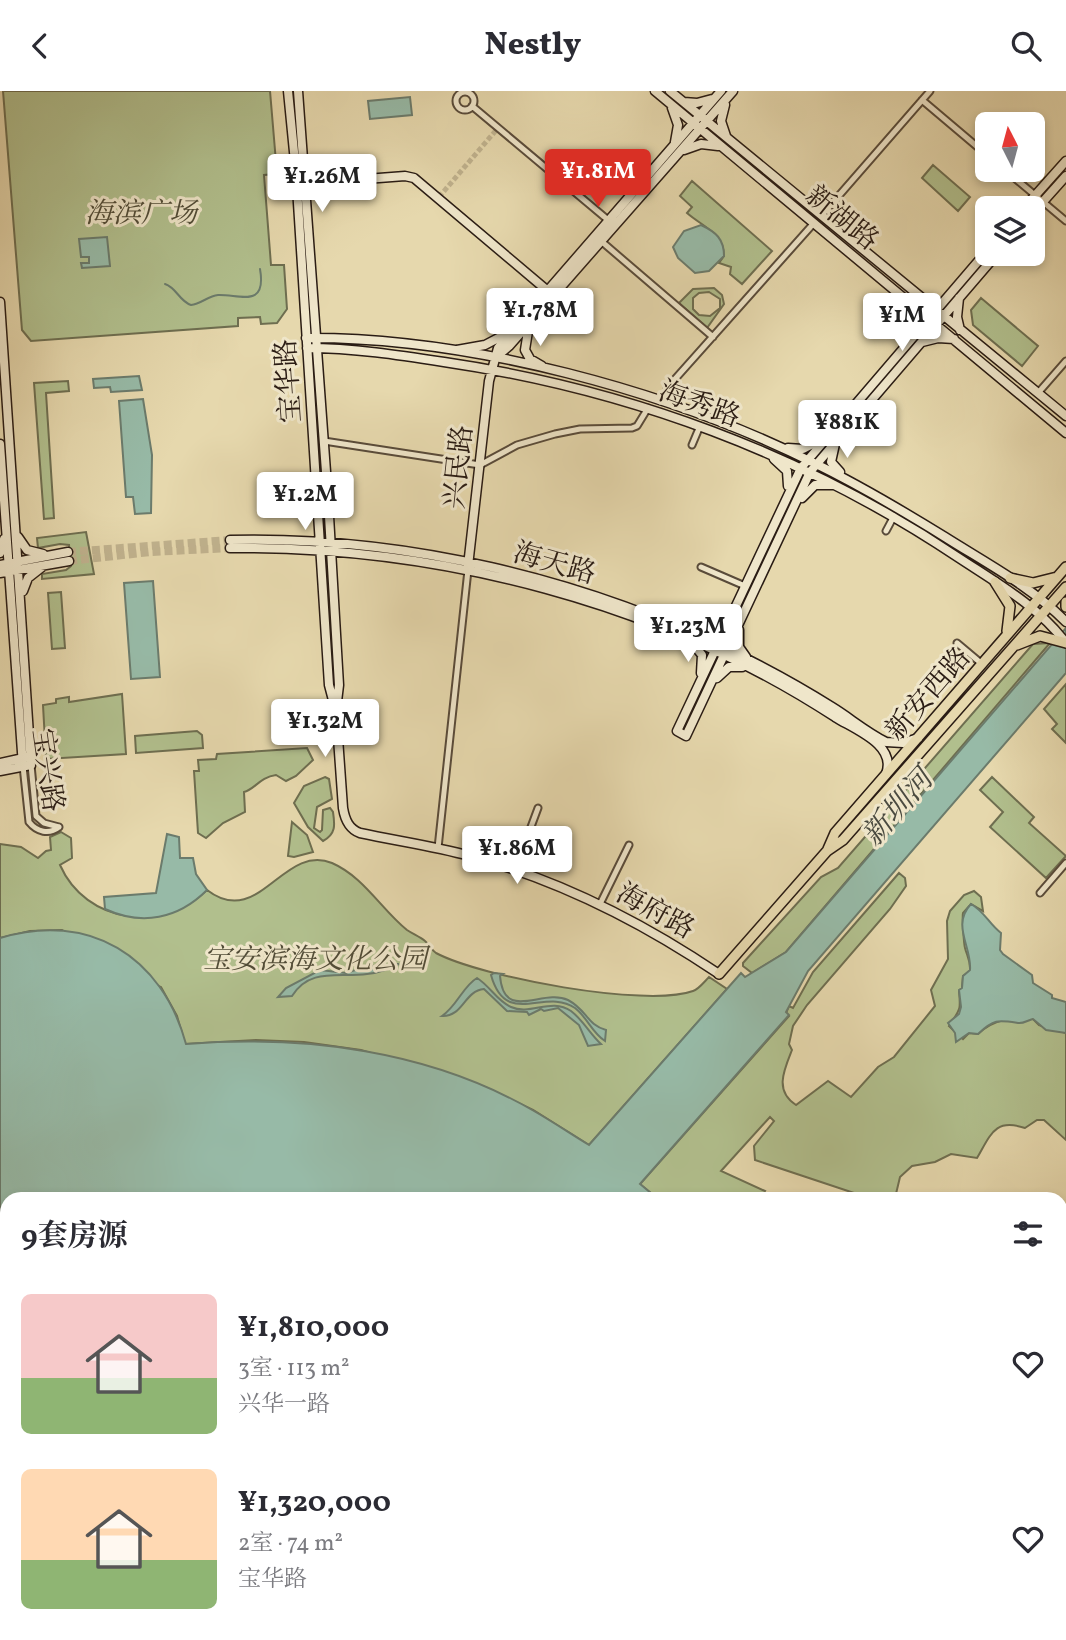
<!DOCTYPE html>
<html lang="zh">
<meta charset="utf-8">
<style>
body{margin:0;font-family:Vollkorn,"Noto Serif SC",serif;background:#f2f2f3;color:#2b2b33;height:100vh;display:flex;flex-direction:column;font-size:26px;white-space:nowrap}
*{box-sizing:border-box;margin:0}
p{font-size:23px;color:#7c7c81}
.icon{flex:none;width:38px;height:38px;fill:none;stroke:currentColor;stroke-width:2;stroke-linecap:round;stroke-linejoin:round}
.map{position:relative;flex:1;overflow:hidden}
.details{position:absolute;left:0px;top:1101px;width:1068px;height:450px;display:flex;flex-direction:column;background:#fff;border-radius:21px 21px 0 0;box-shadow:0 4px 10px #0003}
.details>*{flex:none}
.needle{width:46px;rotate:354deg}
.buttons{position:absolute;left:975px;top:21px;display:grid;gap:14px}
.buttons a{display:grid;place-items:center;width:70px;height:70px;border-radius:10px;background:#fff;box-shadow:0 4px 10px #0003;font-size:35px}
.price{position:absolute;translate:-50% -60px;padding:0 16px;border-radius:7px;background:#fff;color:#222;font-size:23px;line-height:46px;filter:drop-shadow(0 2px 4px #0008)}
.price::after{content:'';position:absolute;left:50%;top:42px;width:21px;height:16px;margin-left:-10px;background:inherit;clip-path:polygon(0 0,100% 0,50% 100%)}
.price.active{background:#d93025;color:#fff}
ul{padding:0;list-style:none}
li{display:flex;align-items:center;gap:21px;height:175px;padding:0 21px}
li span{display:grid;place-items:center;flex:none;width:196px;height:140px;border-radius:10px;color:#555}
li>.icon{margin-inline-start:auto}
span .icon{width:84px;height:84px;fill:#fffc;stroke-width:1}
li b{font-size:30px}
h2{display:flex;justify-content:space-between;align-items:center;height:84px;padding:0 21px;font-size:30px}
header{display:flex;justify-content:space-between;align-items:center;height:91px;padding:0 21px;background:#fff;font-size:32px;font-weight:800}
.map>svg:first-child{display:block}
.green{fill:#b1bf8d;stroke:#6e6e50;stroke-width:2;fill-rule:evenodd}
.water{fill:#97baa7;stroke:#6b7b6c;stroke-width:2}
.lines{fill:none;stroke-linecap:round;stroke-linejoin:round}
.stream{stroke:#6b7b6c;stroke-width:2}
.street-tunnel{stroke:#c0b28e;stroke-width:5;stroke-dasharray:5 2.5;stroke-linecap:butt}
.secondary-tunnel{stroke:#c0b28e;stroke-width:8;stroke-dasharray:8 4;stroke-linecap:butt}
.street-casing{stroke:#594b3a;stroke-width:9}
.secondary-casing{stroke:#2a1c14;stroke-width:11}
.primary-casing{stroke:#2a1c14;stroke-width:12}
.highway-casing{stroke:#2a1c14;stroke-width:14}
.street{stroke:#efe6ca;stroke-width:5}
.secondary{stroke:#efe6ca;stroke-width:8}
.primary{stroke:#e6d8ad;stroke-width:9}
.highway{stroke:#e6d8ad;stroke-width:10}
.labels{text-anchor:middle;stroke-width:6;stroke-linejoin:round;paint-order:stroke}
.park-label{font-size:28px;font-style:italic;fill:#524d38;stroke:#efe6ca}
.street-label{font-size:28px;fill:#2a1c14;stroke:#efe6ca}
.water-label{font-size:30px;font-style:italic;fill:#4b4b40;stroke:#efe6ca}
</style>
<header><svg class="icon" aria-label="back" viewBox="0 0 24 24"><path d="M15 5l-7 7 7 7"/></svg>Nestly<svg class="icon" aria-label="search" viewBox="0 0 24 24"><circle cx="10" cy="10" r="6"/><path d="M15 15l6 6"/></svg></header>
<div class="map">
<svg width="1066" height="1549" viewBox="0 0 1066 1549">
<rect width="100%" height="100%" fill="#e6d8ad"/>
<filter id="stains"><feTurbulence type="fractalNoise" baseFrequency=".00286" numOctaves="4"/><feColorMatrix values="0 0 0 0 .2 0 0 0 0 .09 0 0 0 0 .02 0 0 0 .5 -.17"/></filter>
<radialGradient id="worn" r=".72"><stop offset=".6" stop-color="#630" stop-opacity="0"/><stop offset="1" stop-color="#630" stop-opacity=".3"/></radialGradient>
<path class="green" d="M 3,0 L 270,0 L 277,83 L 264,84 L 271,174 L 284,174 L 287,218 L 277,232 L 261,233 L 260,226 L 238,227 L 238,235 L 31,250 L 22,239 Z
M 933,74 L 970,106 L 958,120 L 922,87 Z
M 692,90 L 772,160 L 742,193 L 730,183 L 731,176 L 719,172 L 724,165 C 724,142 703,136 687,122 L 692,116 L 680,105 Z
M 714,197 L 722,204 L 724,213 L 707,237 L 679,212 L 693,198 ZM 709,201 L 720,208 L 720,217 L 710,225 L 699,224 L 693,218 L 693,207 L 699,202 Z
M 981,207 L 1038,255 L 1022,275 L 973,234 L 971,219 Z
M 68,290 L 69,300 L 46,302 L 54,427 L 44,428 L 34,292 Z
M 86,441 L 94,483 L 42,488 L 42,483 L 66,479 L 71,475 L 69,454 L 60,453 L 38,457 L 37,447 Z
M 61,501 L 65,557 L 52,558 L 48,502 Z
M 1050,552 L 786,861 L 752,882 L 743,875 L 743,872 L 821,786 L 838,777 L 1033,553 Z
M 1066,593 L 1066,652 L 1052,638 L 1057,633 L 1044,618 Z
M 122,603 L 126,663 L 46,668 L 43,614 L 56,612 L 56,608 L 69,606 L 69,611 Z
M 197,640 L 202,644 L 203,657 L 136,662 L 135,645 Z
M 307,657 L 313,669 L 296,685 L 286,690 L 276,684 C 260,686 254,699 244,701 L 245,721 L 223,732 L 206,747 L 198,742 L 194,680 L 199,680 L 198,669 L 216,668 L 217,663 Z
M 325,686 L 329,688 L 332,708 L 317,716 L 314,737 L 320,741 L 322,739 L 323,719 L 330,717 L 333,721 C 335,734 336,743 323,750 L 308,736 L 294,712 L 304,695 Z
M 992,686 L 1034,726 L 1029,732 L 1066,765 L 1046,787 L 990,736 L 1003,721 L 980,699 Z
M 292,731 L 307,744 L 313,761 L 294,766 L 288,765 Z
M 61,741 L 71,747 L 72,767 L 60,774 C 86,833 163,842 207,799 C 259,839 283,752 332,772 C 364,786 381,818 407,839 C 413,843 420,846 425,850 C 430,854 431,859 436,862 C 481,886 646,917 693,900 C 699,898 704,891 709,886 L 727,898 L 589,1054 L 533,1019 L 485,996 L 361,959 L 304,951 L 256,949 L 185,953 L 177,925 L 161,896 L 150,892 L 62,839 L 30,840 L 0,847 L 0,753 L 21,756 L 38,767 L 46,760 L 51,759 L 50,746 Z
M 899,782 L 905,787 L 906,795 L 890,818 L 807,914 L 793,935 L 789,953 L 792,959 C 784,979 774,1000 796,1014 L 828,990 L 851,1006 L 878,976 L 894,966 L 935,915 L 931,899 L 948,868 L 947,830 L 950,820 L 964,804 L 974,800 L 981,806 L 983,820 L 971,813 L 963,822 C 962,826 964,854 965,857 C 967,865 971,870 970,880 L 963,885 L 962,897 L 959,900 C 961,920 960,918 949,935 L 963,948 L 969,942 L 978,943 C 994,928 1012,926 1033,928 L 1039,934 L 1066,942 L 1066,1049 L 1044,1029 L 1037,1029 L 1025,1037 C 995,1027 991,1043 977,1067 L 951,1063 L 935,1071 L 912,1075 L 900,1086 L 895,1107 L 872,1108 L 755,1069 L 754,1055 L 774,1030 L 770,1026 L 721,1080 L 765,1100 L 759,1108 L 658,1108 L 640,1093 L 789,925 L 786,922 L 789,915 L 793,917 L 813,881 Z
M 1066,1187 L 1066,1335 L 1061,1341 L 1060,1193 Z
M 1061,1454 L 1066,1459 L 1066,1549 L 897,1549 L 895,1544 L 1060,1544 Z"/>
<path class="water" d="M 410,6 L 412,24 L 370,28 L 368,10 Z
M 701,134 C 716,141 724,148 724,165 L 709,180 L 695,182 L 678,167 L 673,156 L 684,140 Z
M 107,146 L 110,175 L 82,177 L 81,172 L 89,172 L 89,166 L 81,166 L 79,148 Z
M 139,285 L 142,299 L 111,301 L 110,296 L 94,297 L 93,288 Z
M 143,308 L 152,364 L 151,422 L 135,423 L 133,406 L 126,406 L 119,310 Z
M 153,490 L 160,586 L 131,588 L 124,492 Z
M 1066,537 L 1066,582 L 808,880 L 786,921 L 789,924 L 640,1093 L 658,1108 L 7,1108 L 7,1544 L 895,1544 L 897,1549 L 0,1549 L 0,847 C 89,820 162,865 186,953 C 305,944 429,959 534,1020 C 553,1031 571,1043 589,1054 L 741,882 L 745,886 L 786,861 Z
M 167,743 L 179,746 L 180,767 L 193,767 L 196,783 L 207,799 C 178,828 142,835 105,818 L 104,806 L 156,802 Z
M 971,813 C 985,821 989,833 1001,842 L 1000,859 L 1003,863 L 1032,884 L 1033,892 L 1052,904 L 1052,907 L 1066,911 L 1066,942 L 1046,939 L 1033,928 C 1028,929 1023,933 1018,932 C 998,929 994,928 978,943 L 969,942 L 956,951 L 955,942 L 948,932 L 959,923 L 961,916 L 959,899 L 962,897 L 963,885 L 970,879 C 972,856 951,834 971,813 Z
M 393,873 L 399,873 C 388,878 379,882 367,883 C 339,887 310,876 292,905 L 278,906 L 286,897 L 320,879 L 346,882 L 371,874 L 379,877 Z
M 494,882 L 503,883 L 500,885 C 504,932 542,897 568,909 C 587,919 587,934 606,939 L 605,950 C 592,942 587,926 575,917 C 545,896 506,938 491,884 Z
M 477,887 C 490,895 497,910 511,916 C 531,925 551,906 571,920 C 583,929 590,943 601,953 L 588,955 L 579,934 L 558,917 L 544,920 L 541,918 L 529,924 L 527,921 L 507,920 L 484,898 C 464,900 463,926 442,925 C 457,915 463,895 477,887 Z"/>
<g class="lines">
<path class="stream" d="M 165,193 C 177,197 179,210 191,214 C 201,213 208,205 218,204 C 239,203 267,218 260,178"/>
<path class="street-tunnel" d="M 439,106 L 498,37"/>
<path class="secondary-tunnel" d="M 68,461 L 230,449
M 69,470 L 151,461 L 230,457"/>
<defs>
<path id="street" d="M456 10a9 9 0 1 1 18 0a9 9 0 1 1-18 0Z
M 922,9 L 987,64
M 472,15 L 608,129
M 1005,79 L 1066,130
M 822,124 L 930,0
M 601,150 L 713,246
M 667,297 L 814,132
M 1038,302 L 1066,270
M 324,350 L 480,374 L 517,354 L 555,343 L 580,338 L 632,337 L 637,335 L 648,317
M 692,354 L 700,335
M 886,440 L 894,425
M 701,476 L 745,495
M 957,552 L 982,573
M 31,674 L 36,725 L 44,732 L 59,736
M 23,675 L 29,731 C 37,741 49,744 59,736
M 438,757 L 468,479
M 515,779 L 538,717
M 1040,802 L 1066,772
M 600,813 L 629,754"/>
<path id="secondary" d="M 288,0 L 296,81 L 329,594 L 334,613
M 298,0 L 328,408 L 339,594 L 336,619 L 343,717 C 345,729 349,738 360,742 C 397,750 434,755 470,765 C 559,789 642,831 719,883
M 655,0 L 1066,342
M 670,0 L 1066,325
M 684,11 L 697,12 L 712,8
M 725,14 L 721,30 L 726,45
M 672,17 L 678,34 L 675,51
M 684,59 L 701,53 L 718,55
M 300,93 L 405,85 L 414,87 L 549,201
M 1024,117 L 1066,70
M 1032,123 L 1066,85
M 987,160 L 801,377 L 677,640 L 686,645 L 810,381 L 997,163
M 959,207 L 957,226 L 960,239
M 0,211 L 31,674 L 0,680
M 911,211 L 915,230 L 914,242
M 529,234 L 525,259 L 530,268 L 542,275
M 306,247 C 470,246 670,300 816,373 C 861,395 903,420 945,446 C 986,472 1032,496 1066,531
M 922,251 L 938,247 L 954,248
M 307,257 C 353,257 399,264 444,271 C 628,298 804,363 959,467 C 997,492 1038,515 1066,552
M 457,259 L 485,254 L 504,244
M 495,267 L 509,255 L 733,0
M 0,353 L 23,675
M 835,353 L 831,371 L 840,381
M 788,357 L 803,358 L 818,350
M 774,368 L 787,380 L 788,395
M 802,407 L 815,394 L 832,394
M 18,446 L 27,459 L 43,463
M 230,449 C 404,445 583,487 739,564 C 771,580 802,597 832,616 C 850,627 866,641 886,651 L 903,652 L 918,647
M 230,457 C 440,455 659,511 835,626 C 856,639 897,654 886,683
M 0,462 L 4,448
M 0,474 L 68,461
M 468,475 L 489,290 L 498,257 L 721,0
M 0,482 L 69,470
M 23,500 L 28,487 L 42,476
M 739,539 L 739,556 L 746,566
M 700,543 L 713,543 L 724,532
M 693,553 L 702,564 L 701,582
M 717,587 L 729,576 L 742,576
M 0,672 L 28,666"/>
<path id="primary" d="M 1010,487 L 1033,492 L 1057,486
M 995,491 L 1010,515 L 1007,540
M 1066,511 L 1066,516
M 1017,554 L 1040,545 L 1066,552
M 828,758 L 835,742 L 1066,476
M 719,883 L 827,760 L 843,749 L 1066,496"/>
<path id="highway" d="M 0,1302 L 7,1312
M 0,1329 L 7,1339
M 133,1544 L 136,1549
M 150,1544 L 153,1549"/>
</defs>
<use href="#street" class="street-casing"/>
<use href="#secondary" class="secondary-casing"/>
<use href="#primary" class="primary-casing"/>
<use href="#highway" class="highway-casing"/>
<use href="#street" class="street"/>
<use href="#secondary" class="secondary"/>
<use href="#primary" class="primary"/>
<use href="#highway" class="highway"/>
</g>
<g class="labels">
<g class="park-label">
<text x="141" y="131">海滨广场</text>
<text x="315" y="877">宝安滨海文化公园</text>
</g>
<g class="street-label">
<text transform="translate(843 126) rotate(39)" y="10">新湖路</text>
<text transform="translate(287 290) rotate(-94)" y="10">宝华路</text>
<text transform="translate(700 312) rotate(20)" y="10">海秀路</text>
<text transform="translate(457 376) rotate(-84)" y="10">兴民路</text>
<text transform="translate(555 471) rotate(16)" y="10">海天路</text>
<text transform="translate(927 602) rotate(-49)" y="10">新安西路</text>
<text transform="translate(49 679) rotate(82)" y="10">宝兴路</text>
<text transform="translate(656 819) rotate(29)" y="10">海府路</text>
</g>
<g class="water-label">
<text transform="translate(897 716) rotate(-49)" y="10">新圳河</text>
</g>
</g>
<rect width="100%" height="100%" filter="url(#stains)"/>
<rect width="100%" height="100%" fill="url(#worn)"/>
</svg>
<div class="buttons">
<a><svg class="needle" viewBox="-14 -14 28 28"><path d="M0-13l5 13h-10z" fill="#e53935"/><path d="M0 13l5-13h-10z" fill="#7c7c81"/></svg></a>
<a><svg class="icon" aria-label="layers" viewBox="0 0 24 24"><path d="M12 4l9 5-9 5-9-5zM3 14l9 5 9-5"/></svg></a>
</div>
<b class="price active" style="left:598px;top:118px">¥1.81M</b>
<b class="price" style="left:322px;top:123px">¥1.26M</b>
<b class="price" style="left:540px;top:257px">¥1.78M</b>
<b class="price" style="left:902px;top:262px">¥1M</b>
<b class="price" style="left:847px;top:369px">¥881K</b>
<b class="price" style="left:305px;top:441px">¥1.2M</b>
<b class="price" style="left:688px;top:573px">¥1.23M</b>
<b class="price" style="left:325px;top:668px">¥1.32M</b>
<b class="price" style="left:517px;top:795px">¥1.86M</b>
<section class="details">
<h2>9套房源<svg class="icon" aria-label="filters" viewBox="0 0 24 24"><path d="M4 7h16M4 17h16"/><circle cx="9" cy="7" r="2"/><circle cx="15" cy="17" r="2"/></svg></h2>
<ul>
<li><span style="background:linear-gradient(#f6c9c9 60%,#8fb573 0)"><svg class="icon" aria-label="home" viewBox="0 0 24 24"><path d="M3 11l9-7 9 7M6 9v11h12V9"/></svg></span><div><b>¥1,810,000</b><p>3室 · 113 m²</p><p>兴华一路</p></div><svg class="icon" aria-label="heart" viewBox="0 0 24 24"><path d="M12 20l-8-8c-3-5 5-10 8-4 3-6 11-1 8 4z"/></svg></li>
<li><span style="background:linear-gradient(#ffd9b3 65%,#8fb573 0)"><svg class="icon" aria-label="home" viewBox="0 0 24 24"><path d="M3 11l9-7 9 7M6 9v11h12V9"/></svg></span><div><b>¥1,320,000</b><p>2室 · 74 m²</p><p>宝华路</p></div><svg class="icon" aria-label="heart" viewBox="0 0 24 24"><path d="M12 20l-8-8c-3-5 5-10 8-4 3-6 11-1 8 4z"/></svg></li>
</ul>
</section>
</div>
